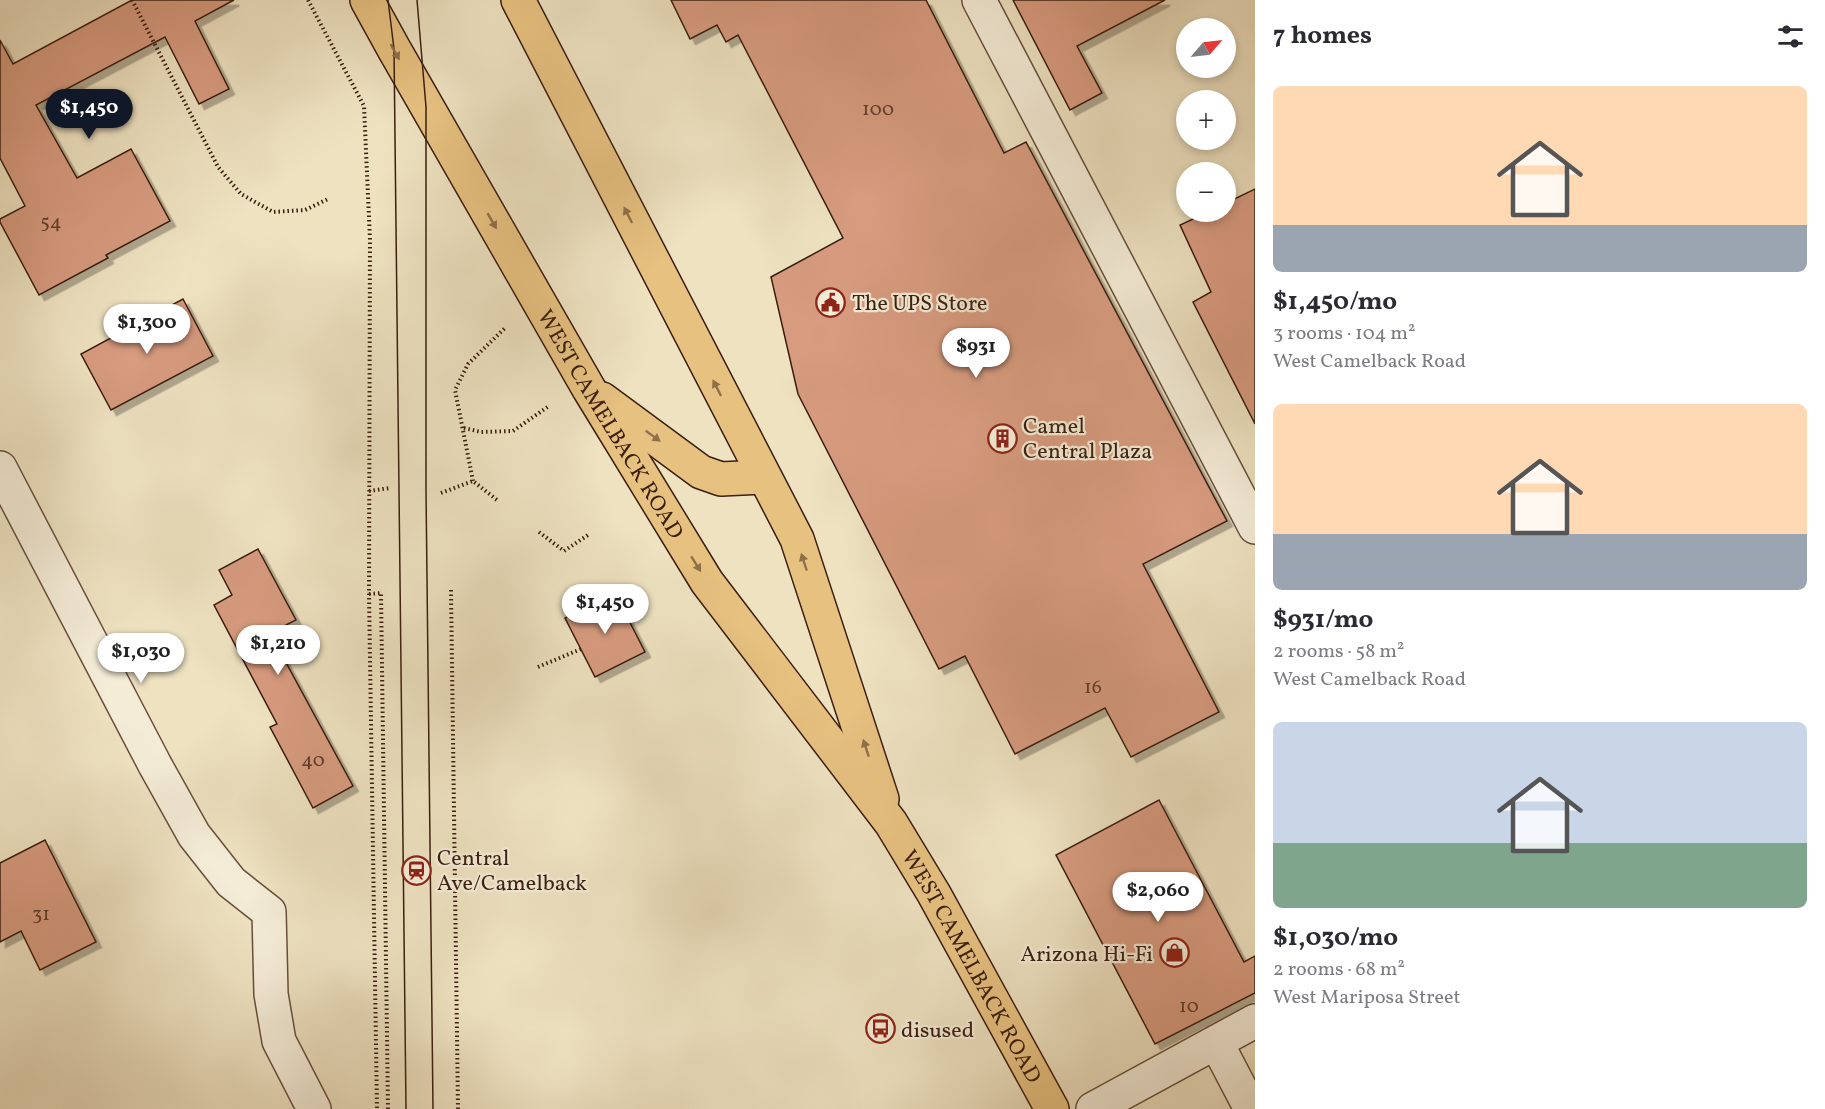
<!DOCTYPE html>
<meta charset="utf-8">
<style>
body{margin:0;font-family:Vollkorn,serif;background:#f2f2f3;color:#2b2b33;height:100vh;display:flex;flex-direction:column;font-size:22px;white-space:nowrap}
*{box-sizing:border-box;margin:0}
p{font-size:20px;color:#7c7c81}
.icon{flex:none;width:33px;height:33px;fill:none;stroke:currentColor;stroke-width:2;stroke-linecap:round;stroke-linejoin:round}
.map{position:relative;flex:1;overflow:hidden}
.panel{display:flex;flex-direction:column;background:#fff;width:570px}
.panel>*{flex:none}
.needle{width:39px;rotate:62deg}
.buttons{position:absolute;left:1176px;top:18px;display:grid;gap:12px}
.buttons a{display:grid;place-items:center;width:60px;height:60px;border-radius:50%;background:#fff;box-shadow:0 3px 9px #0003;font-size:30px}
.price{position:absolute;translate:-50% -51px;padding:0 14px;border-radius:21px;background:#fff;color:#222;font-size:20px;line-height:39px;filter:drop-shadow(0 2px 3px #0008)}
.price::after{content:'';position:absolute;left:50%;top:36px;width:18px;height:14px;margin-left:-9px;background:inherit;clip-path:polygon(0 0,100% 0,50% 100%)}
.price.active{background:#111827;color:#fff}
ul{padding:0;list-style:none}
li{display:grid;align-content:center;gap:12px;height:318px;padding:0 18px}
li span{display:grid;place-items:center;height:186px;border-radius:9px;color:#555}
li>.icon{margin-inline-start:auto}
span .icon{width:108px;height:108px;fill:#fffc;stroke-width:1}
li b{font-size:26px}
h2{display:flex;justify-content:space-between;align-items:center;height:72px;padding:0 18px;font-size:26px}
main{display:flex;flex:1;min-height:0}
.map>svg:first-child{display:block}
.building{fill:#d79b7f;stroke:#3a1e0f;stroke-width:1.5;filter:url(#shadow)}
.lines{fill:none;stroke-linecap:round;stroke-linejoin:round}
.minor-casing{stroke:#674f3c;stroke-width:36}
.major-casing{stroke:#3a1e0f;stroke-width:36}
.path{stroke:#3a1e0f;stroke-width:4;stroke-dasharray:1.5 3;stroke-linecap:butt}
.minor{stroke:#f4ecd7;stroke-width:33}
.major{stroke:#e7c180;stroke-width:33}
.tram{stroke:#3a1e0f;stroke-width:1.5}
.oneway{fill:#907048}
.labels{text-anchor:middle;stroke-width:4.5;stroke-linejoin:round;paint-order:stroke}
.number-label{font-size:20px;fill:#613d2b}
.poi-label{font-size:22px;fill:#3a1e0f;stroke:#f4ecd7;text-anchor:start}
.street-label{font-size:22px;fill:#3a1e0f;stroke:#f4ecd7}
</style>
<main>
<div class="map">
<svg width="1255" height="1109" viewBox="0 0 1255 1109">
<defs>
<filter id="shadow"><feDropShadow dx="5.5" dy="5.5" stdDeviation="0" flood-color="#0004"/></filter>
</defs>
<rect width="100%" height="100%" fill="#eee2c1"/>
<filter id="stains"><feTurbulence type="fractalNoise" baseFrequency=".00333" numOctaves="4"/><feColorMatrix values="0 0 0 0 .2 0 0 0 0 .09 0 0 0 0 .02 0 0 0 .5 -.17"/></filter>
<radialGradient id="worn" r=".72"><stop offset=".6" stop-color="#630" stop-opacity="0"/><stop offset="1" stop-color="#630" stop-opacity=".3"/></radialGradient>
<path class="building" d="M 132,0 L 234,0 L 195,21 L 229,89 L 199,104 L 165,37 L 36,105 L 77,178 L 131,149 L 170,221 L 106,255 L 108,258 L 39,295 L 0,222 L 0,219 L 25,206 L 0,158 L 0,40 L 13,64 Z
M 671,0 L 926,0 L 1004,153 L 1026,142 L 1227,521 L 1143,564 L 1219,712 L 1131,757 L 1105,708 L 1015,754 L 965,656 L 939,669 L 798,394 L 771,277 L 843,238 L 738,35 L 726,42 L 717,25 L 690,39 Z
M 1013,0 L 1165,0 L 1077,46 L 1102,93 L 1070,110 Z
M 1255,189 L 1255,424 L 1193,302 L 1211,292 L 1180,225 L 1208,212 L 1226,212 L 1226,203 Z
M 183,299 L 213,356 L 111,410 L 81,354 Z
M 258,549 L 296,620 L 270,633 L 353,786 L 313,808 L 270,727 L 277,724 L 214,605 L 232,595 L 219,570 Z
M 615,593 L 645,652 L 595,677 L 565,618 Z
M 1159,800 L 1244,962 L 1255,956 L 1255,993 L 1155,1044 L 1056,855 Z
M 45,840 L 96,942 L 40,970 L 21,931 L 0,942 L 0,863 Z"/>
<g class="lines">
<defs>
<path id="minor" d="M 979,0 L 1255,527
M 0,468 L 155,765 L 194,835 L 231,882 L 269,912 L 271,994 L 279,1041 L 314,1109
M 1216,1042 L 1251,1109
M 1093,1109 L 1255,1021"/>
<g id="major">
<path id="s1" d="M 367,0 L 394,49 L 589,389 L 707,582 L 891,823 L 934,894 L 1052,1109"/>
<path d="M 518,0 L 797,539 L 882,799"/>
<path d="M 602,399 L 701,472 L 721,479 L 763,477"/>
</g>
</defs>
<use href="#minor" class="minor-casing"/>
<use href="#major" class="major-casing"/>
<path class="path" d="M 132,0 L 218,167 L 241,194 L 273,212 L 305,210 L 328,199
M 308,0 L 364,106 L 370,240 L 369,594 L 377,1109
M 464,428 L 481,432 L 513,431 L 549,406
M 473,481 L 455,390 L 468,364 L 505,328
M 369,491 L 390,488
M 441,493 L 473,481 L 497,500
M 539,532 L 564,551 L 588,535
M 451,590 L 458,1109
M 369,594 L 381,593 L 388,1109
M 538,667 L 581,649"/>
<use href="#minor" class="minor"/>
<use href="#major" class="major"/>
<path class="tram" d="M 388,0 L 394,49 L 406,1109
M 417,0 L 426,107 L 426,490 L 433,1109"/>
</g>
<defs><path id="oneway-solid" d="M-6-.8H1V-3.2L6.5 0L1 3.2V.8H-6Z" transform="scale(1.5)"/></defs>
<g class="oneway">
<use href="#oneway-solid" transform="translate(395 52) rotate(61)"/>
<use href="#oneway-solid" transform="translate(628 215) rotate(-117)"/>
<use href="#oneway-solid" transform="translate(492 221) rotate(60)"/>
<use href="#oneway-solid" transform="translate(717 388) rotate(-117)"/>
<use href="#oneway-solid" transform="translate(653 436) rotate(36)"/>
<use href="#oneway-solid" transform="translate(804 562) rotate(-108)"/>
<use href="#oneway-solid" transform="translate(696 564) rotate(58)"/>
<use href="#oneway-solid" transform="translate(866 748) rotate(-108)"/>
</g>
<defs>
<symbol id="civic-ring" viewBox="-11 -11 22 22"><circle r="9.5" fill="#f4ecd7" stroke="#8f2418" stroke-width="1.5"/><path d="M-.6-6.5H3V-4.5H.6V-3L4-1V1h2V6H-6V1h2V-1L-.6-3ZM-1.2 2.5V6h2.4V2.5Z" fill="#8f2418"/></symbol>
<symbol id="building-ring" viewBox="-11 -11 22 22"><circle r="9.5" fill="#f4ecd7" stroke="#8f2418" stroke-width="1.5"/><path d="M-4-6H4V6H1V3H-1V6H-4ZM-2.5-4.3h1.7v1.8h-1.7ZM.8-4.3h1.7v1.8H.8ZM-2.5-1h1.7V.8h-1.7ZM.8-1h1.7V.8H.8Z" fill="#8f2418"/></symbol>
<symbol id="station-ring" viewBox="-11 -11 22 22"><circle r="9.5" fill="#f4ecd7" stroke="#8f2418" stroke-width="1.5"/><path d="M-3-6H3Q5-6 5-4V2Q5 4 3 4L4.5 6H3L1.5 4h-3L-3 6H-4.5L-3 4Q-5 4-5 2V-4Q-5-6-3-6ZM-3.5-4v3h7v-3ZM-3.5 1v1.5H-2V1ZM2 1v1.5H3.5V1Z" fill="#8f2418"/></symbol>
<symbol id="shop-ring" viewBox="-11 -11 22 22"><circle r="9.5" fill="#f4ecd7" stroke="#8f2418" stroke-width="1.5"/><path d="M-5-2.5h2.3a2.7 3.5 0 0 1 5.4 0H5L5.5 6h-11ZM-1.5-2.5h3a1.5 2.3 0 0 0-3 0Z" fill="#8f2418"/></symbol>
<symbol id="bus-ring" viewBox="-11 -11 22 22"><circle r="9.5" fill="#f4ecd7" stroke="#8f2418" stroke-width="1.5"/><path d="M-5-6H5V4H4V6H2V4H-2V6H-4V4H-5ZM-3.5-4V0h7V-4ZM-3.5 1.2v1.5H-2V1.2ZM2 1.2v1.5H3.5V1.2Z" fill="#8f2418"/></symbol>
</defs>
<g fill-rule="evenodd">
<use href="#civic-ring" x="814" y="286" width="33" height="33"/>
<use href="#building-ring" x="986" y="422" width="33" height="33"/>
<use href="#station-ring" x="400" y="854" width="33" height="33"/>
<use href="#shop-ring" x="1158" y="936" width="33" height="33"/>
<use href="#bus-ring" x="864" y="1012" width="33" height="33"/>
</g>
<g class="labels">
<g class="number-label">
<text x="878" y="115">100</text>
<text x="51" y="228">54</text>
<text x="1093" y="693">16</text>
<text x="313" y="766">40</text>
<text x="41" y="920">31</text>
<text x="1189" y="1012">10</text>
</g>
<g class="poi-label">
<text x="852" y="310">The UPS Store</text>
<text x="1023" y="433">Camel<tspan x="1023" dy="25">Central Plaza</tspan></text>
<text x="437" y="865">Central<tspan x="437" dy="25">Ave/Camelback</tspan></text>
<text x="1153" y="961" text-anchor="end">Arizona Hi-Fi</text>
<text x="901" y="1037">disused</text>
</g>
<g class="street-label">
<text dy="8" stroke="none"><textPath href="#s1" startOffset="489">WEST CAMELBACK ROAD</textPath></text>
<text dy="8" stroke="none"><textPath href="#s1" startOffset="1142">WEST CAMELBACK ROAD</textPath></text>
</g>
</g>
<rect width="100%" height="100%" filter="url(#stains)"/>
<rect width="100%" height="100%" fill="url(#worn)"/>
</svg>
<div class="buttons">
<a><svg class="needle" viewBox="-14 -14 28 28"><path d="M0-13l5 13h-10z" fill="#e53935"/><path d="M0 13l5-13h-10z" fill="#7c7c81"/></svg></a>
<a>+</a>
<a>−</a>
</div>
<b class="price active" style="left:89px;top:140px">$1,450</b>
<b class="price" style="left:147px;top:355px">$1,300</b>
<b class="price" style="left:976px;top:379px">$931</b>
<b class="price" style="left:605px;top:635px">$1,450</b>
<b class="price" style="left:278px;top:676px">$1,210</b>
<b class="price" style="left:141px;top:684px">$1,030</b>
<b class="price" style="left:1158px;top:923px">$2,060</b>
</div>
<section class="panel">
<h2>7 homes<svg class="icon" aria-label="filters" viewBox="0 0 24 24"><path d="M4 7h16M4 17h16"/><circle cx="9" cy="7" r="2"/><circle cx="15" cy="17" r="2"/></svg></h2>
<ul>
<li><span style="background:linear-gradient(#ffd9b3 75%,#9aa5b1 0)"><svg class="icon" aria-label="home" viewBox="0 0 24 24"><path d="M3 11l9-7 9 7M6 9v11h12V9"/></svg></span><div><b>$1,450/mo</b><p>3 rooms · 104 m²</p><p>West Camelback Road</p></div></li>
<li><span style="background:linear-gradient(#ffd9b3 70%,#9aa5b1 0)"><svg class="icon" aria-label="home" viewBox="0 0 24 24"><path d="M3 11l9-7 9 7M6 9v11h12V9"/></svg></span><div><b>$931/mo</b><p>2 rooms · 58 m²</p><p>West Camelback Road</p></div></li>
<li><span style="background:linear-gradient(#c9d6e8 65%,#7fa58c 0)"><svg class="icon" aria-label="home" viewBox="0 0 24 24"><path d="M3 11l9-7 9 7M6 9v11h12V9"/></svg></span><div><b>$1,030/mo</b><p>2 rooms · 68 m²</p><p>West Mariposa Street</p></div></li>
</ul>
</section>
</main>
